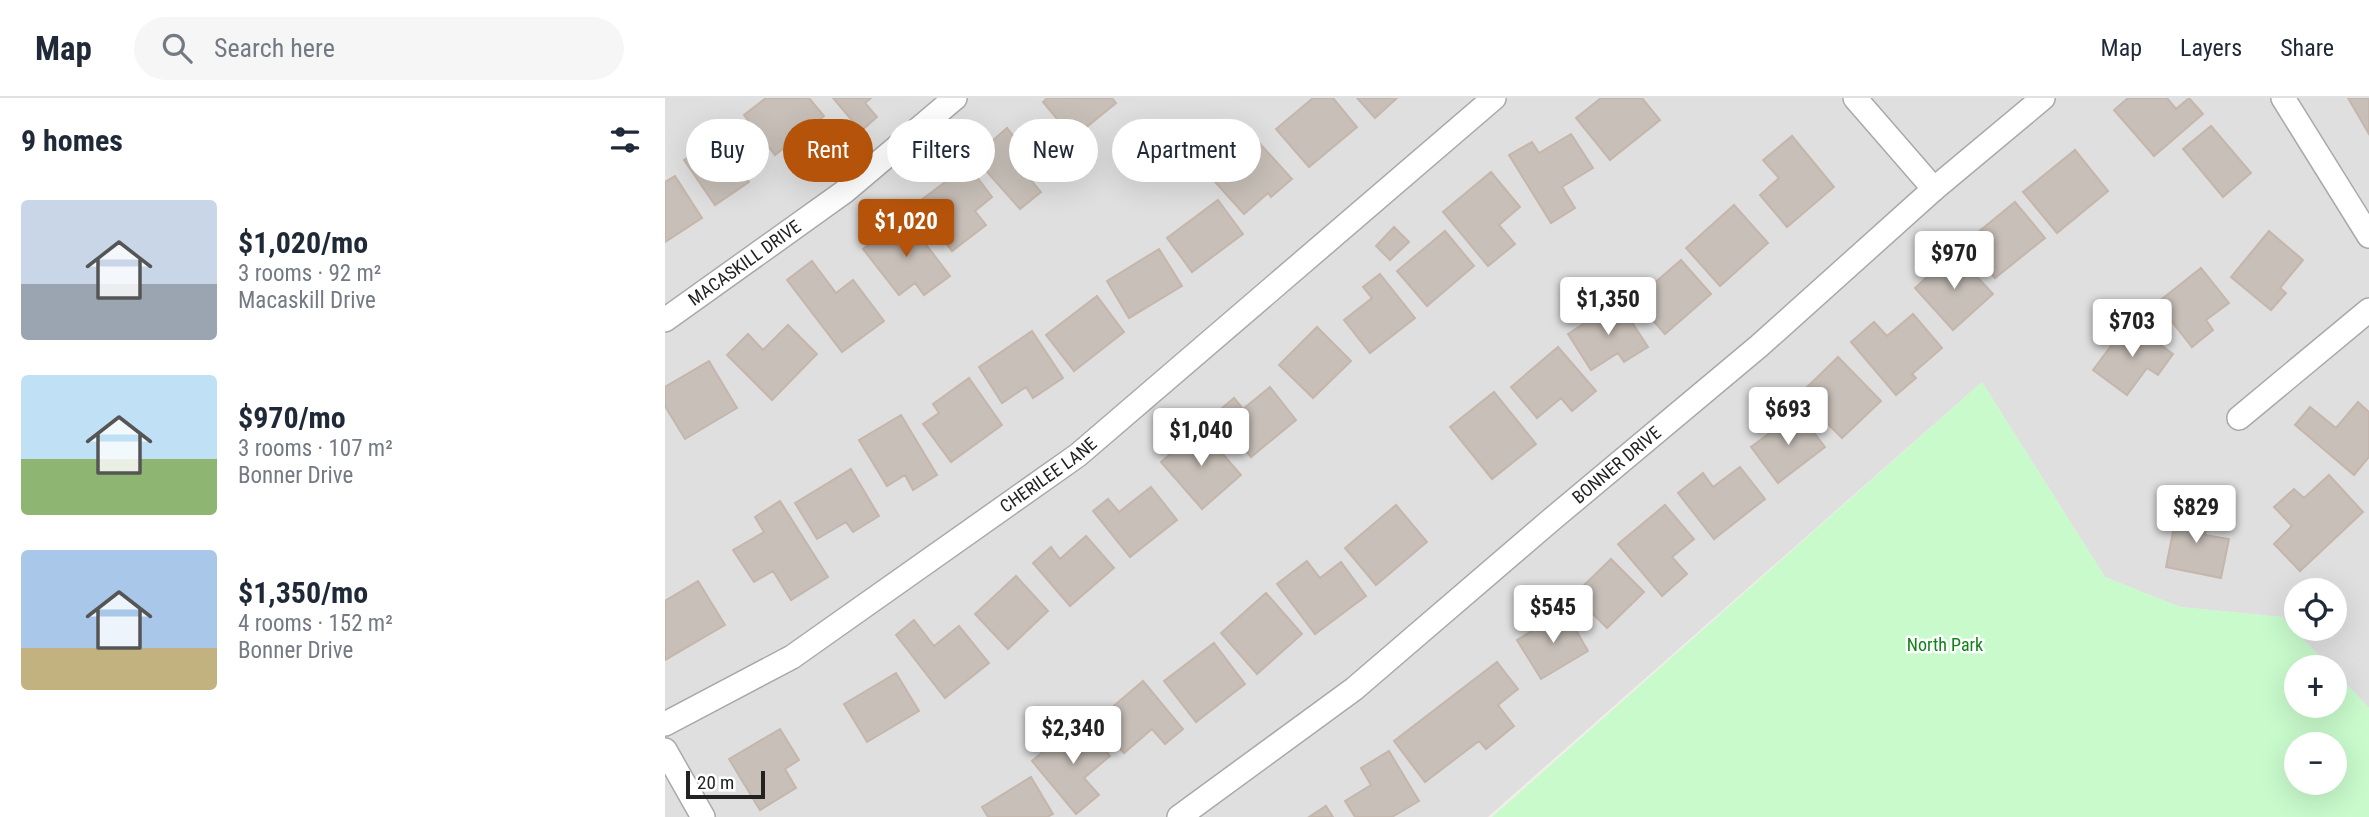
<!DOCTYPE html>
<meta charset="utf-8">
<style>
body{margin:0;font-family:"Roboto Condensed",sans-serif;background:#f6f6f7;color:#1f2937;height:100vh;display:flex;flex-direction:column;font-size:26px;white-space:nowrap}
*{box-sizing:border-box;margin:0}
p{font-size:23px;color:#747a83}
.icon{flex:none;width:38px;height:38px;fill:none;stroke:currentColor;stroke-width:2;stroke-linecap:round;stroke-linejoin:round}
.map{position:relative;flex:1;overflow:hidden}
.drawer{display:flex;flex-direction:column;background:#fff;width:665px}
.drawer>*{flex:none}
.guide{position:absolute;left:21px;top:21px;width:665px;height:63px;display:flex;gap:14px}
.fabs{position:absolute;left:1619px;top:480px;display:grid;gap:14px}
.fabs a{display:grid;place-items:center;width:63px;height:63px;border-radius:50%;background:#fff;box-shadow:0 7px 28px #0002;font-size:35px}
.scale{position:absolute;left:21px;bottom:18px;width:79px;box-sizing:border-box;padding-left:7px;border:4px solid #222;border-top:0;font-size:19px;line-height:24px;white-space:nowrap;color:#222;-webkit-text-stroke:5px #fff;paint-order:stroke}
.price{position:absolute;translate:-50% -60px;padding:0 16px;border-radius:7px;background:#fff;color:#222;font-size:23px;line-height:46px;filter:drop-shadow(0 2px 4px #0008)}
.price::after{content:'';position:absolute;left:50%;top:42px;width:21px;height:16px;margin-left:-10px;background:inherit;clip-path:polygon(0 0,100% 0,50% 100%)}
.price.current{background:#b45309;color:#fff}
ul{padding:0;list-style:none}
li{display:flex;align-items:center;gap:21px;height:175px;padding:0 21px}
li span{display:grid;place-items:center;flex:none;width:196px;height:140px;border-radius:7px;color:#555}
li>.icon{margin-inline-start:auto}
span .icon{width:84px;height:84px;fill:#fffc;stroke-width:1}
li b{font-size:30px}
h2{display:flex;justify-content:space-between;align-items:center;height:84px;padding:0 21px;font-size:30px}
.pill{padding:0 24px;border-radius:32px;background:#fff;box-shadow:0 7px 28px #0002;font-size:24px;line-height:63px}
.pill.current{background:#b45309;color:#fff}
header{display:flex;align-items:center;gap:42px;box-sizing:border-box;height:98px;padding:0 35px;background:#fff;border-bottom:2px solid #e0e1e3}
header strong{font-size:33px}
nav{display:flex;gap:38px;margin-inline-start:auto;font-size:24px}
.search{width:490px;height:63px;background:#f6f6f7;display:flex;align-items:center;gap:18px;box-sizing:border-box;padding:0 24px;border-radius:38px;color:#747a83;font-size:26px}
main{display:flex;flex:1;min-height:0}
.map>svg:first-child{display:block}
.residential{fill:#e0dfdf;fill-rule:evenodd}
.park{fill:#c8facc;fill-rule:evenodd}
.building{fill:#c7bfb8;stroke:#c4b6ab;stroke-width:2}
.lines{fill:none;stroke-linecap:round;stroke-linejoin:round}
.street-casing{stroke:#a9a9a9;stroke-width:26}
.street{stroke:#fff;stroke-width:23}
.labels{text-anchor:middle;stroke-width:5;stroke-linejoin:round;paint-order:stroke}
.street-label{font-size:18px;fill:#222;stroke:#fff}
.park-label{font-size:18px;fill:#0c8416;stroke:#fff}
</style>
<header>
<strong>Map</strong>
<div class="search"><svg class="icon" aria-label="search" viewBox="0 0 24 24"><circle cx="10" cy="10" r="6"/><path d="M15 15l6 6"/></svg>Search here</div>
<nav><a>Map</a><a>Layers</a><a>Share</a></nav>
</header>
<main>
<section class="drawer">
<h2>9 homes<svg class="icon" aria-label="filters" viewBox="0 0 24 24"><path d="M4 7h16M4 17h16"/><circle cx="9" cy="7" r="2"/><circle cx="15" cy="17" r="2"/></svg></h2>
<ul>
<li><span style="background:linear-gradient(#c9d6e8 60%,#9aa5b1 0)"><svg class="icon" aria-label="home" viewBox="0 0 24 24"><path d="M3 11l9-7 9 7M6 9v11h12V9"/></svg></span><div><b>$1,020/mo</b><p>3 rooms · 92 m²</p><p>Macaskill Drive</p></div></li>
<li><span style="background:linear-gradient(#bfe0f5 60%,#8fb573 0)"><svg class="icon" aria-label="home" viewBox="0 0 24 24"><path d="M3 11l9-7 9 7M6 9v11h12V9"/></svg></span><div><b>$970/mo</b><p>3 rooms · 107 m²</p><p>Bonner Drive</p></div></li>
<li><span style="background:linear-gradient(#a9c7e8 70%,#c2b280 0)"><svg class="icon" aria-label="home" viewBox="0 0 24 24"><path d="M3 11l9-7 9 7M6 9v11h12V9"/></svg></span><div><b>$1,350/mo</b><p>4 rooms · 152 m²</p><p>Bonner Drive</p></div></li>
</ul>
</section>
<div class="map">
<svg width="1704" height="719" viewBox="0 0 1704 719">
<rect width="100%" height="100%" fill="#f2efe9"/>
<path class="residential" d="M 0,0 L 1704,0 L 1704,610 L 1670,574 L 1670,569 L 1665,569 L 1617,519 L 1515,509 L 1440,479 L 1317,284 L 823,719 L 0,719 ZM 1631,492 L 1670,492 L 1670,530 L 1631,530 Z"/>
<path class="park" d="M 1317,284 L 1440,479 L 1515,509 L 1617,519 L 1665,569 L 1631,569 L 1631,607 L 1670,607 L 1670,574 L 1704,610 L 1704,719 L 827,719 ZM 1631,646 L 1670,646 L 1670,684 L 1631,684 Z"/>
<path class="building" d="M 101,0 L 144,0 L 159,18 L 110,57 L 79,17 Z
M 168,0 L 206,0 L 200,5 L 212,19 L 196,33 Z
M 382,0 L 447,0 L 451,5 L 408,40 L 378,4 Z
M 648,0 L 668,0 L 692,29 L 644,69 L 611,31 Z
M 692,0 L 732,0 L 710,20 Z
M 936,0 L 977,0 L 995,22 L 945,62 L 911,20 Z
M 1463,0 L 1502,0 L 1511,11 L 1524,0 L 1538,16 L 1489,58 L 1449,12 Z
M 1683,0 L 1704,0 L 1704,36 Z
M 69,27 L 93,62 L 76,73 L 84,84 L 50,107 L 19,62 Z
M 1546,28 L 1586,75 L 1558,99 L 1518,51 Z
M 373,29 L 396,55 L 365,81 L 376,94 L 355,111 L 309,59 L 342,30 L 354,45 Z
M 586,36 L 627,81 L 606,99 L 603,95 L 579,116 L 543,76 Z
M 906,36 L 928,70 L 897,89 L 910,110 L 886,125 L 844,57 L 867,44 L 874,55 Z
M 1127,38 L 1169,89 L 1122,129 L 1095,97 L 1114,80 L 1098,62 Z
M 1410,52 L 1443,93 L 1392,135 L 1358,94 Z
M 303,67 L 327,99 L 310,113 L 321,127 L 287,153 L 251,106 Z
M 826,74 L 855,109 L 834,127 L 850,146 L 823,168 L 778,114 Z
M 10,78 L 37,120 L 0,144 L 0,84 Z
M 553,102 L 578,136 L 527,174 L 502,140 Z
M 1350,104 L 1380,140 L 1330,180 L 1300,145 Z
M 1069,107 L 1103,145 L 1055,188 L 1021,150 Z
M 240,119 L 285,178 L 259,197 L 250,185 L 234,197 L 198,151 Z
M 729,129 L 744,144 L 725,162 L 711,148 Z
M 780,133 L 809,168 L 762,208 L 732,173 Z
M 1604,133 L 1638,162 L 1615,190 L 1621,195 L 1606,212 L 1566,179 Z
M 494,151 L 517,188 L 464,220 L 442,183 Z
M 1289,154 L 1328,196 L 1288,232 L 1250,190 Z
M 1016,162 L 1046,196 L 1000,236 L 970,202 Z
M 147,163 L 171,195 L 188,182 L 219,223 L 177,254 L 122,182 Z
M 1536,170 L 1564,205 L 1541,222 L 1548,232 L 1527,249 L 1492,205 Z
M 715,176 L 750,220 L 705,255 L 679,222 L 707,200 L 698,189 Z
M 432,198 L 459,234 L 409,273 L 381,237 Z
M 953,203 L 983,249 L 959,264 L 953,255 L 926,272 L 903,236 Z
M 1248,216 L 1277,250 L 1247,276 L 1251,280 L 1231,297 L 1186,244 L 1209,224 L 1222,238 Z
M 1464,224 L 1508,256 L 1493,277 L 1482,270 L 1462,297 L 1428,272 Z
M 123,227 L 152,256 L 107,302 L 62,257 L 83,236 L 98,252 Z
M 652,229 L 686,263 L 648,300 L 614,267 Z
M 367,233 L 398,280 L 368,300 L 361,289 L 337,305 L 314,269 Z
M 893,249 L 931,293 L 907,313 L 896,300 L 872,320 L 846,289 Z
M 1173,259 L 1216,303 L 1177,340 L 1134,297 Z
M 44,263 L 72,310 L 20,341 L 0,308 L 0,289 Z
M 304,280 L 337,327 L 286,364 L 258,326 L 274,315 L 268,306 Z
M 605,289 L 631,322 L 586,359 L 550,316 L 569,300 L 578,311 Z
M 829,294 L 871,346 L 827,381 L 785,329 Z
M 1693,304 L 1704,314 L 1704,359 L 1689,377 L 1630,327 L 1645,309 L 1671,330 Z
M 1133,314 L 1160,349 L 1113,385 L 1086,349 Z
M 236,317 L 272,377 L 248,392 L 240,377 L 222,388 L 194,342 Z
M 535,330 L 576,377 L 537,411 L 496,364 Z
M 1075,369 L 1100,401 L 1049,441 L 1013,395 L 1038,375 L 1048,389 Z
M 186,371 L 214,418 L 188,434 L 181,424 L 152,441 L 130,405 Z
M 1664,377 L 1698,414 L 1635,473 L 1609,446 L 1627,428 L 1609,409 L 1629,391 L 1639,400 Z
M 486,389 L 512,422 L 465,459 L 428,413 L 443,401 L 454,414 Z
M 115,403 L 163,479 L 126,502 L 108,473 L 89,484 L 68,452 L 99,434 L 90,419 Z
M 731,407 L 762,444 L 711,487 L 680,450 Z
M 1000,407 L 1029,441 L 1007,459 L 1022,476 L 997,498 L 953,446 Z
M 1513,409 L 1544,415 L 1540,437 L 1564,441 L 1556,480 L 1501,469 Z
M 421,438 L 449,470 L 405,508 L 368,465 L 386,449 L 395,461 Z
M 946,461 L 979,494 L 942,530 L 909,497 Z
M 642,463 L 655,480 L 676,464 L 701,498 L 650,536 L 612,486 Z
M 351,478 L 383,513 L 343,551 L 310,516 Z
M 33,483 L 60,527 L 0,562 L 0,503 Z
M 601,495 L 637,536 L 592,576 L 556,535 Z
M 900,513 L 923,553 L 876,581 L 852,542 Z
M 249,522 L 269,548 L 294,528 L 324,565 L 280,600 L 231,537 Z
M 549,545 L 580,586 L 531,624 L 499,583 Z
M 832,564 L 853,591 L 833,607 L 849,628 L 821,651 L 814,643 L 760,684 L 729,643 Z
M 231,575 L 254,613 L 202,644 L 179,606 Z
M 478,583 L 518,631 L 500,646 L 487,631 L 459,655 L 431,623 Z
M 415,623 L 445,658 L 419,680 L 434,697 L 411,716 L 367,663 Z
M 115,631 L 134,662 L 120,671 L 131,690 L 95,712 L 64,661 Z
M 724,653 L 754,703 L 727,719 L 690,719 L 680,703 L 706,687 L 696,670 Z
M 366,679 L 388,716 L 382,719 L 323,719 L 317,709 Z
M 661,708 L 668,719 L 644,719 Z"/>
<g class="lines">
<defs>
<g id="street">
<path d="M 1190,0 L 1269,91"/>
<path d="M 1618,0 L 1704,138"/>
<path id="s1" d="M 0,222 L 179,94 L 290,0"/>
<path d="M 1574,320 L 1704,212"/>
<path id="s2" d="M 0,626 L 127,559 L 413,357 L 829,0"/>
<path d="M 0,652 L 38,719"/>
<path id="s3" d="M 514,719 L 689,591 L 886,422 L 1094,248 L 1269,91 L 1378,0"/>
</g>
</defs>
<use href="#street" class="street-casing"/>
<use href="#street" class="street"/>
</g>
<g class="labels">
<g class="street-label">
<text dy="6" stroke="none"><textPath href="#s1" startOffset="98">MACASKILL DRIVE</textPath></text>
<text dy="6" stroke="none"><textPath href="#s3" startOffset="562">BONNER DRIVE</textPath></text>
<text dy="6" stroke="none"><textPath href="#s2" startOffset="458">CHERILEE LANE</textPath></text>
</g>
<g class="park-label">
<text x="1280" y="553">North Park</text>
</g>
</g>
</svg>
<div class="fabs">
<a><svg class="icon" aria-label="locate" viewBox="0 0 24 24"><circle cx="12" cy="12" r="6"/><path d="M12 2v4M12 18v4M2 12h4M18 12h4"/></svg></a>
<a>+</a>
<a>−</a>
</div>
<div class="scale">20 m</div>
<b class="price current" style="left:241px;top:161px">$1,020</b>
<b class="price" style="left:1289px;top:193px">$970</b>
<b class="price" style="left:943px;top:239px">$1,350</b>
<b class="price" style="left:1467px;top:261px">$703</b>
<b class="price" style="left:1123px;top:349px">$693</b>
<b class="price" style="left:536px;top:370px">$1,040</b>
<b class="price" style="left:1531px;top:447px">$829</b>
<b class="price" style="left:888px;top:547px">$545</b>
<b class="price" style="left:408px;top:668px">$2,340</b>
<div class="guide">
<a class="pill">Buy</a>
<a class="pill current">Rent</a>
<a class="pill">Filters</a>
<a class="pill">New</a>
<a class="pill">Apartment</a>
</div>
</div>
</main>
